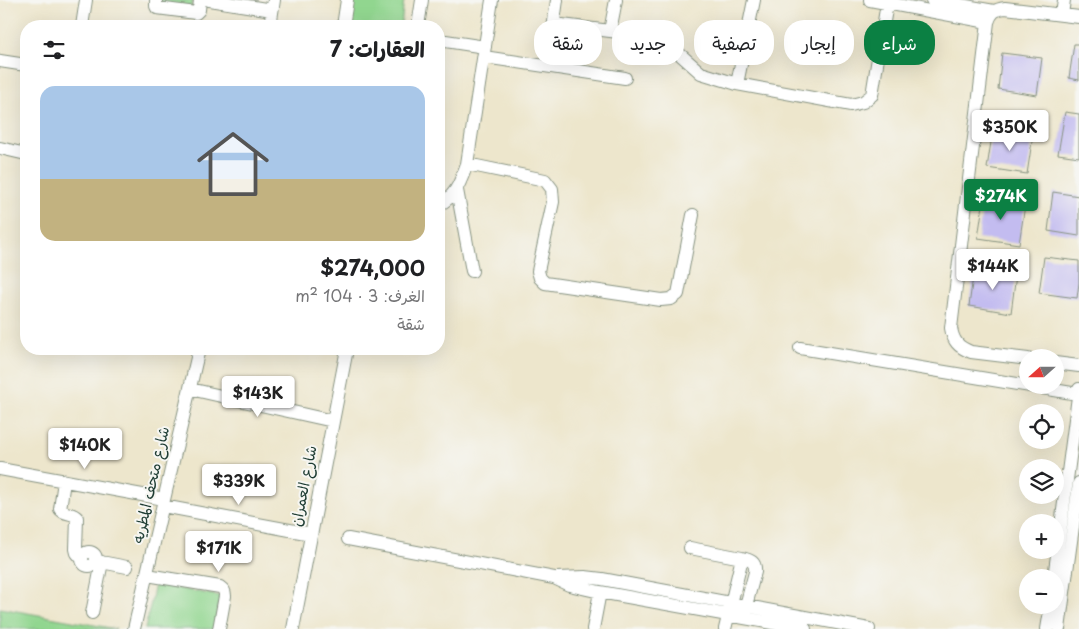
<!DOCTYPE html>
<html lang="ar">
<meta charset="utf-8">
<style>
body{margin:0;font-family:"Playpen Sans","Playpen Sans Arabic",sans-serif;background:#f2f2f2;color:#202124;direction:rtl;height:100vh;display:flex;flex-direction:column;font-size:19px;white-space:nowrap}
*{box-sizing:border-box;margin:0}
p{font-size:16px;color:#757577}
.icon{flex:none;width:28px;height:28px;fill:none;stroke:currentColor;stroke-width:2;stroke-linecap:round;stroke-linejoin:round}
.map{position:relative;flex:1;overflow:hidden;direction:ltr}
.panel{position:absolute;left:20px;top:20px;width:425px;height:335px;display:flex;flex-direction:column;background:#fff;border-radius:20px;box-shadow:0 5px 20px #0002;direction:rtl}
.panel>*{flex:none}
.top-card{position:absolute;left:460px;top:20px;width:475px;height:45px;direction:rtl;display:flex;gap:10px}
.needle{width:32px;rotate:249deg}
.fabs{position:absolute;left:1019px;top:349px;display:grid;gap:10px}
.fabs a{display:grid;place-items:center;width:45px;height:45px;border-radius:50%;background:#fff;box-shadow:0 5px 20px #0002;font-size:25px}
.price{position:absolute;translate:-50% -42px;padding:0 11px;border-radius:5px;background:#fff;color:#222;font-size:16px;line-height:32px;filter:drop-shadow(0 1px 2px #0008)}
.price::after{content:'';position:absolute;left:50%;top:30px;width:15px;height:11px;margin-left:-8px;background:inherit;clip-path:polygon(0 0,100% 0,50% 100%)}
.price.active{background:#0b8043;color:#fff}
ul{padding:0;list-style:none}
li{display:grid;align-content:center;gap:10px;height:265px;padding:0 20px}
li span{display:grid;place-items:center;height:155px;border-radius:15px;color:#555}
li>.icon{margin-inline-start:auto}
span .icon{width:90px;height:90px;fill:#fffc;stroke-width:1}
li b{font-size:21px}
h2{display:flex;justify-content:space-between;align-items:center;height:60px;padding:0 20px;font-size:21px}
.tag{padding:0 18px;border-radius:20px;background:#fff;box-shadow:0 5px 20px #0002;font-size:18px;line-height:45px}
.tag.active{background:#0b8043;color:#fff}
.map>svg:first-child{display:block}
.green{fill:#91d68f;stroke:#588a62}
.building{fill:#c3bcf0}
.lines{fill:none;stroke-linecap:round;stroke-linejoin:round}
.minor-casing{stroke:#869280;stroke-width:14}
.minor{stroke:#fff;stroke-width:12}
.labels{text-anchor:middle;stroke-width:4;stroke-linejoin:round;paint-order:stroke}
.street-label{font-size:15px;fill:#1f3d34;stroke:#f6f6f2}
</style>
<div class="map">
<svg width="1079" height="629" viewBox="0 0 1079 629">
<rect width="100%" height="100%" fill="#f6f6f2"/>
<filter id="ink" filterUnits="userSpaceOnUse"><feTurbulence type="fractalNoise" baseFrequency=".02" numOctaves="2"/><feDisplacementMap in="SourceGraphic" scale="10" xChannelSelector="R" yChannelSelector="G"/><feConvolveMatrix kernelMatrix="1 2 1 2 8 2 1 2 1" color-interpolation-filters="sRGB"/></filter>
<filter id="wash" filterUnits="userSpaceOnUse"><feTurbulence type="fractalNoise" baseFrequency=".0096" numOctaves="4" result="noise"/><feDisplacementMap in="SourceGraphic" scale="20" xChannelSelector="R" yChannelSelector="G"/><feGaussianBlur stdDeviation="1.12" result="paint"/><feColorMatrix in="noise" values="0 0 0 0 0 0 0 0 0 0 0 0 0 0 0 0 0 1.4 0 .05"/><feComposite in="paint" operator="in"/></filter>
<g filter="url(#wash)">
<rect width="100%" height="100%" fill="#ede6cc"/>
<path class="green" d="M 160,0 L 193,0 L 192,7 L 159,4 Z
M 354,0 L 404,0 L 401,26 L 351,26 Z
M 155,584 L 220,596 L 214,629 L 145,629 Z
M 0,608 L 116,629 L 0,629 Z"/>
<g id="blocks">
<path class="building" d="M 1074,44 L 1079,44 L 1079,80 L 1069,78 Z
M 1002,53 L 1042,58 L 1037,95 L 998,89 Z
M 1065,112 L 1079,114 L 1079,157 L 1058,154 Z
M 993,129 L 1033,135 L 1027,174 L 987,168 Z
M 1053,192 L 1079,196 L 1079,236 L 1048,231 Z
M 984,198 L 1025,205 L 1019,244 L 978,238 Z
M 1044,257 L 1079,261 L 1079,283 L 1077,298 L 1039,293 Z
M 974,269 L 1016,275 L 1011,313 L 969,306 Z"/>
</g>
</g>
<g filter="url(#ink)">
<use href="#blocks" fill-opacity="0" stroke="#869280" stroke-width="1"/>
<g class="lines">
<defs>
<path id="minor" d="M 156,0 L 156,6 L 157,8 L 196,13 L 199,10 L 200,0
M 209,0 L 272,10
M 870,0 L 988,22
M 932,0 L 994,11
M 1062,15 L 1064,0
M 554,24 L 642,35 L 674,49 L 701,73 L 737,84 L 851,105 L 863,102 L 872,95 L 887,3
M 82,26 L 86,0
M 270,26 L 274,0
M 343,26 L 347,0
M 418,26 L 422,0
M 610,31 L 616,0
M 439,40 L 485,47
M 551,43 L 557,0
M 484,57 L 625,78
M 0,61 L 26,65
M 737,84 L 754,0
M 0,148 L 26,154
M 467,164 L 545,180 L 552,189 L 553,202 L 538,271 L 540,278 L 545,283 L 661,300 L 671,299 L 678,294 L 693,215
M 457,190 L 472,271
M 439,205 C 457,195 460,182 467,164 L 492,0
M 800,348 L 1078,394
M 1028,359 L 971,352 C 958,347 953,341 951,328 L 988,22 C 991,13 995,9 1005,8 L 1079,17
M 1055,363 L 1079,366
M 190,389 L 333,421
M 0,469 L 164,499
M 64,481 L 60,509 C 64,515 73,512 77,518 L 76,549 L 77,553 L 82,559
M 163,506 L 311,534
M 348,539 L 554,578 L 569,585 L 600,592 L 805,629
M 690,548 L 742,558 C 751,560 756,562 755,572 L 744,613
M82 559a7 7 0 1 1 14 0a7 7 0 1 1-14 0Z
M 96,561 L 127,567
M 147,575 L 220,587 C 224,590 225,591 225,596 L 219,629
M 557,578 L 585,577 L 602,579 L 869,629
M 1054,578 L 1079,389
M 92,613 L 102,562
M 134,629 L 199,349
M 293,629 L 347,349
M 593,629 L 600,592
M 725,629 L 742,558
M 1047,629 L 1051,605
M 1059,629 L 1079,483"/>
</defs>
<use href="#minor" class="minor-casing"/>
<use href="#minor" class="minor"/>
</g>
</g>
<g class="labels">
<g class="street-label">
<text transform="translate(151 485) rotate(-77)" y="5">شارع متحف المطريه</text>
<text transform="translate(304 486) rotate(-79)" y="5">شارع العمران</text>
</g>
</g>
</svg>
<div class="fabs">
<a><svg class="needle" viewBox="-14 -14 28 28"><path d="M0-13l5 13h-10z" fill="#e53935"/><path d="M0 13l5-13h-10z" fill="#757577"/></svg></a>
<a><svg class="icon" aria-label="locate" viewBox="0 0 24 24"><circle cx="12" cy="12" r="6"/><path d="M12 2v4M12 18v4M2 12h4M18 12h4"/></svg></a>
<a><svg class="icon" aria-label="layers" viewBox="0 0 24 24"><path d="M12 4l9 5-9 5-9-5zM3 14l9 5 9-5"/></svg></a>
<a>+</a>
<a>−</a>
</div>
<b class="price" style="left:1010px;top:152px">$350K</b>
<b class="price active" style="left:1001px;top:221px">$274K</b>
<b class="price" style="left:993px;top:291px">$144K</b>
<b class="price" style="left:258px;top:418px">$143K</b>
<b class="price" style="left:85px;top:470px">$140K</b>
<b class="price" style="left:239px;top:506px">$339K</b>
<b class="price" style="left:219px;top:573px">$171K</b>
<div class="top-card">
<a class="tag active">شراء</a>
<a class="tag">إيجار</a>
<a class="tag">تصفية</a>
<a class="tag">جديد</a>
<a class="tag">شقة</a>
</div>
<section class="panel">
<h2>العقارات: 7<svg class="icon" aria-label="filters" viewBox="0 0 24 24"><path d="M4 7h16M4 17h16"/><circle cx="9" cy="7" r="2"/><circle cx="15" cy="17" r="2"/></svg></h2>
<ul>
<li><span style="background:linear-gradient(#a9c7e8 60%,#c2b280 0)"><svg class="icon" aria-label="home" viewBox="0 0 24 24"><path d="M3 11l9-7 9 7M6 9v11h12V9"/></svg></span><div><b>$274,000</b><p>الغرف: 3 · 104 m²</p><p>شقة</p></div></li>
</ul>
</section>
</div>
